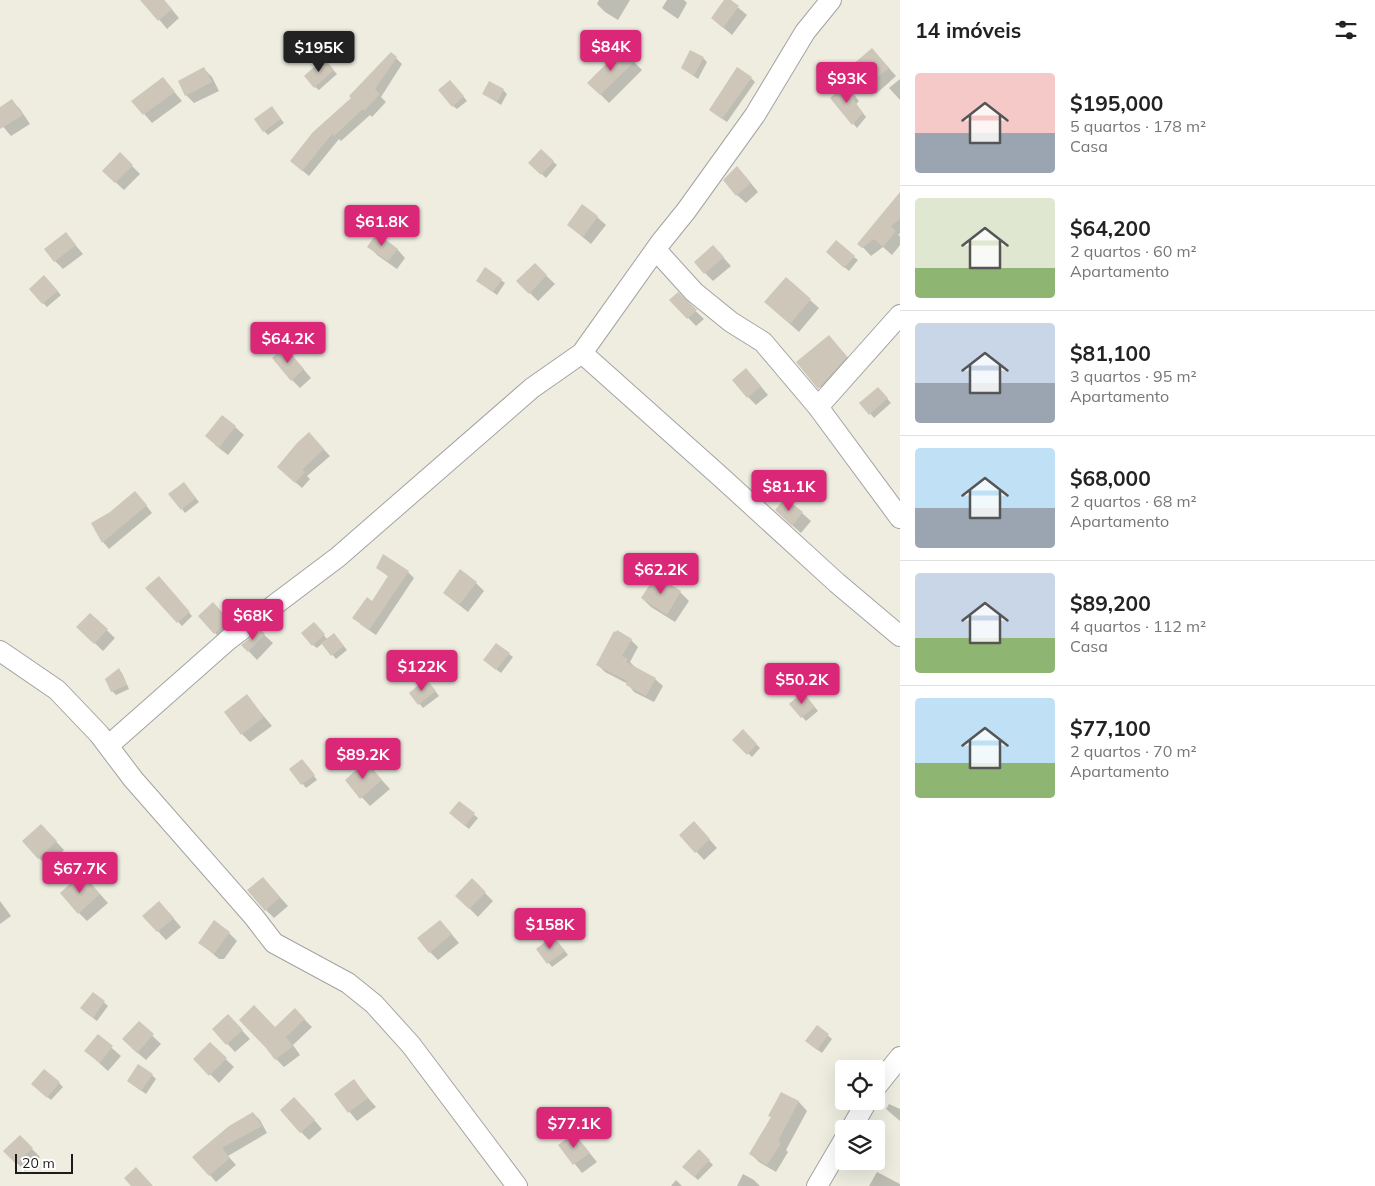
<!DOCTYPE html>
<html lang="pt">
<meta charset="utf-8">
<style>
body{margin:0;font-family:Mulish,sans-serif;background:#f6f6f6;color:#222;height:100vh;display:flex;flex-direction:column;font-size:19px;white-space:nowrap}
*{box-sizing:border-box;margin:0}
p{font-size:16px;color:#767676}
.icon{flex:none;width:28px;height:28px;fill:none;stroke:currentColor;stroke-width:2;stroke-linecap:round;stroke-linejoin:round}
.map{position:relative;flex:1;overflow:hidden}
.panel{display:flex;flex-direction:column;background:#fff;width:475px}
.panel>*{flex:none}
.fabs{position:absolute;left:835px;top:1060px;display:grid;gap:10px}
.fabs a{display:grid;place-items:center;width:50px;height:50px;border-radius:5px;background:#fff;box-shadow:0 5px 20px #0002;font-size:25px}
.scale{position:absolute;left:15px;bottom:12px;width:58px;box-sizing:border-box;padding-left:5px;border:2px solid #1c1c1c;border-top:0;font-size:14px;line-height:18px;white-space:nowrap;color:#1c1c1c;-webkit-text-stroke:4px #fff;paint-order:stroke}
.price{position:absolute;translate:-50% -42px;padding:0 11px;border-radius:5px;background:#db2777;color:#fff;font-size:16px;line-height:32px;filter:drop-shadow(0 1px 2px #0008)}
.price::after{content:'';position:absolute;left:50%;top:30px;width:15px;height:11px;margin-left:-8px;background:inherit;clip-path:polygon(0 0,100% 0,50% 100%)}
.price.current{background:#222;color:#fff}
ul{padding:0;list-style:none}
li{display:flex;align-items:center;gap:15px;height:125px;padding:0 15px}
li+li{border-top:1px solid #e0e0e0}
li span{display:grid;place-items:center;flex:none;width:140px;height:100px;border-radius:5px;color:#555}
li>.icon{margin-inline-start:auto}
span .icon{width:60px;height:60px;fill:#fffc;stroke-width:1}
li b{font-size:21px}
h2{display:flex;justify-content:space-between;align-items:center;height:60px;padding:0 15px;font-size:21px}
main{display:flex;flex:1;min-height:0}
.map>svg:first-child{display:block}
.shadow{fill:#0003}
.building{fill:#cec7b9}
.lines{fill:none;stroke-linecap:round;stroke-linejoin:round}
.street-casing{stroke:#a3a3a3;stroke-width:22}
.street{stroke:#fff;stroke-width:20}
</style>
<main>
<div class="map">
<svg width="900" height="1186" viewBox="0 0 900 1186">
<rect width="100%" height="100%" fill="#eeede0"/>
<path class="shadow" d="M 143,0 L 164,0 L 179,18 L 167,29 Z
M 599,0 L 630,0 L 618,20 L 605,12 L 597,4 Z
M 667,0 L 684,0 L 687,3 L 678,19 L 662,8 Z
M 725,0 L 729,0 L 747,15 L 732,35 L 712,18 Z
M 622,50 L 642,70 L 609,103 L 589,83 Z
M 396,58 L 402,64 L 381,97 L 386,102 L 372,117 L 370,115 L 341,141 L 339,139 L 309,176 L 298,167 Z
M 703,58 L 707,62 L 698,79 L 682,68 Z
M 880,58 L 896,76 L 876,94 L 851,67 Z
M 324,60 L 337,74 L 319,90 L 315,87 Z
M 204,69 L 212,77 L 219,91 L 194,103 L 186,95 Z
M 751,78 L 755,82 L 727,122 L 715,114 Z
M 163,79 L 182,101 L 152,123 L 133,101 Z
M 900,79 L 900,100 L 889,88 Z
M 454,85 L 467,101 L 457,109 L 453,106 Z
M 503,90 L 507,94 L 501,105 L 483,93 Z
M 850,90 L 859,101 L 856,104 L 866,117 L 857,128 L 832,99 Z
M 12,101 L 20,109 L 30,124 L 11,136 L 0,123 L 0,109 Z
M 275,111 L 284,123 L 268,135 L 264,131 Z
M 541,151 L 557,165 L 546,178 L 530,163 Z
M 120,154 L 140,174 L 124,190 L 112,179 Z
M 745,176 L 758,192 L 746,203 L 737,195 Z
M 900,198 L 900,233 L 898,235 L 900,236 L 900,245 L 892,255 L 883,247 L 871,256 L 859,243 L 887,210 L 886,209 Z
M 597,217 L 606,225 L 591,244 L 568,225 Z
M 66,234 L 83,254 L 63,269 L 55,261 Z
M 369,246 L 397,249 L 405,258 L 397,269 L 377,255 Z
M 721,255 L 731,266 L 713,281 L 705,273 Z
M 831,256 L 854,257 L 858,260 L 849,271 Z
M 535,265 L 555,284 L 538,301 L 518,281 Z
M 786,279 L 819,308 L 799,332 L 774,310 Z
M 501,280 L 505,283 L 497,295 L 477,281 Z
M 48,281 L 61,295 L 47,307 L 43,303 Z
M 678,294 L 704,319 L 696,326 L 671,300 Z
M 829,336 L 859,370 L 832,400 L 798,363 Z
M 293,357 L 311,378 L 300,388 L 292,380 Z
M 754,378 L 768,395 L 756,405 L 748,397 Z
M 878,388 L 891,403 L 874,418 L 861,403 Z
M 223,416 L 244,435 L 228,455 L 215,445 Z
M 315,440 L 330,456 L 307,476 L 310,479 L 302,488 L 285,473 Z
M 187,487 L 199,502 L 185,513 L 182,509 Z
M 142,500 L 152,513 L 109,549 L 103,542 Z
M 802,513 L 811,521 L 801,533 L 785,519 Z
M 377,567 L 408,572 L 414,578 L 376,635 L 360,624 L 389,577 Z
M 656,577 L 680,592 L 689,601 L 675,622 L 651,607 L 642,598 Z
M 162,581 L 192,616 L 182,626 L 147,588 Z
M 476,583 L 484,591 L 468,612 L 444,593 Z
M 222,612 L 236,629 L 223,641 L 215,633 Z
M 90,614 L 115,638 L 103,651 L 78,627 Z
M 317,627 L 328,640 L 338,639 L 347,650 L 336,659 L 323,643 L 317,648 L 313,645 Z
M 261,632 L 273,643 L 257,660 L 243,645 Z
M 631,640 L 638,647 L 630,662 L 635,667 L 655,679 L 663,686 L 654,702 L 634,692 L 628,684 L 605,672 L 598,665 Z
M 509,654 L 513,657 L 501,673 L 488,663 Z
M 119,670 L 122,673 L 129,689 L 116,695 L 112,691 Z
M 430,684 L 439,696 L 423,708 L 410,693 Z
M 247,696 L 272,726 L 250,742 L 242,734 Z
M 807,698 L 818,711 L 806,721 L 791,704 Z
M 743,731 L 760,748 L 752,757 L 734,740 Z
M 366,763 L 390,789 L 370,806 L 346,780 Z
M 306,765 L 317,780 L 306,788 L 291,769 Z
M 459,802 L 478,818 L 469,829 L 454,817 Z
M 702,831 L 717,848 L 704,860 L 681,835 Z
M 49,834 L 64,850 L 47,866 L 39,858 Z
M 472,880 L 493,901 L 478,917 L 457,896 Z
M 90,883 L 108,903 L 87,921 L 79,913 Z
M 271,887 L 288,906 L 274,918 L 266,910 Z
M 0,901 L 11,916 L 0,924 Z
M 167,911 L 181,927 L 166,940 L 144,916 Z
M 448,930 L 459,943 L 438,960 L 430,952 Z
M 229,933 L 237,941 L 224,959 L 219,959 L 199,942 Z
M 557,941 L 568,955 L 552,967 L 538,949 Z
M 93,993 L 108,1006 L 97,1021 L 85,1012 Z
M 295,1010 L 312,1027 L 293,1045 L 300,1055 L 284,1067 L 276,1059 L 275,1028 Z
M 139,1023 L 161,1044 L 146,1060 L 132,1048 Z
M 236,1024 L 250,1039 L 235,1052 L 213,1029 Z
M 818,1027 L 832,1039 L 822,1053 L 811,1045 Z
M 98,1036 L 121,1056 L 108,1071 L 86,1051 Z
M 210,1044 L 234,1067 L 219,1083 L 195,1059 Z
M 152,1075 L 156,1079 L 146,1094 L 128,1081 Z
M 353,1081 L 376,1107 L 357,1121 L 335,1094 Z
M 59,1083 L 63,1087 L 51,1100 L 37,1088 Z
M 781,1093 L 799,1102 L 807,1111 L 786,1150 L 788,1152 L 776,1172 L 759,1162 L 750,1153 L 772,1118 Z
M 889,1104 L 900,1109 L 900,1121 L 886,1109 Z
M 303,1107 L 322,1129 L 309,1140 L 301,1132 Z
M 253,1113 L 260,1120 L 267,1133 L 228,1156 L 236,1165 L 216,1182 L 194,1157 Z
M 574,1134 L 597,1162 L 582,1173 L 560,1145 Z
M 20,1137 L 40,1157 L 25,1171 L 5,1151 Z
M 699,1151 L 713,1165 L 698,1180 L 684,1167 Z
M 877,1172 L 900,1184 L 900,1186 L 869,1186 Z
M 743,1174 L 754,1180 L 760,1186 L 737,1186 Z
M 676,1180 L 682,1186 L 671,1186 Z"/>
<path class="building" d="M 140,0 L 164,0 L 172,9 L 158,21 Z
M 724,0 L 731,0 L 739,6 L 723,28 L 711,18 Z
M 622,48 L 635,61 L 600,95 L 587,83 Z
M 872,48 L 889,68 L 866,86 L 850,67 Z
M 690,50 L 704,57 L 694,76 L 681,68 Z
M 391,52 L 397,57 L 375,89 L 380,94 L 364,111 L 363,109 L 334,136 L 332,134 L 302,171 L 290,161 L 313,132 L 351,98 L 349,96 Z
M 324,58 L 334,70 L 314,88 L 304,76 Z
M 204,67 L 212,82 L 185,96 L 178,81 Z
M 737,67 L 752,77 L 722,119 L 709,110 Z
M 163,77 L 175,92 L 143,115 L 131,101 Z
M 450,80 L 464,96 L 452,107 L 438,90 Z
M 489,81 L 504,89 L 497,102 L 482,94 Z
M 846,85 L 856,97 L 853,99 L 863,113 L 852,125 L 830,98 Z
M 12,99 L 23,115 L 0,129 L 0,107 Z
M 272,106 L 281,119 L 263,132 L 254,119 Z
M 541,149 L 554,161 L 541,175 L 528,163 Z
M 120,152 L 133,165 L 115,183 L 102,171 Z
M 737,166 L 751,183 L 736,196 L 723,180 Z
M 900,192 L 900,219 L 891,226 L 896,231 L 883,247 L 874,239 L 862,248 L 857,244 Z
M 582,204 L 598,216 L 583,237 L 567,225 Z
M 66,232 L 76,245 L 54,262 L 44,249 Z
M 377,233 L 398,249 L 388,261 L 367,247 Z
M 836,240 L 855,256 L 844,268 L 826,252 Z
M 713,245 L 724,257 L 704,274 L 694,262 Z
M 535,263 L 547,275 L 529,294 L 516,281 Z
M 485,267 L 502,279 L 493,292 L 476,281 Z
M 44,275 L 58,291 L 42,304 L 29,289 Z
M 786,277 L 811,299 L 790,324 L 764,302 Z
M 678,292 L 697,310 L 687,319 L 669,300 Z
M 829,335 L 847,357 L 818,389 L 796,362 Z
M 285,347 L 304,369 L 291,381 L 272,358 Z
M 746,368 L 761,386 L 747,398 L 732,380 Z
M 878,387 L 888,398 L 869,415 L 859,403 Z
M 222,415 L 236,426 L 219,448 L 205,436 Z
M 309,432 L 324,449 L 302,470 L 305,472 L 295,483 L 277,467 L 297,443 Z
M 184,482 L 196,498 L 181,510 L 168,494 Z
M 135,491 L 147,505 L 102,543 L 91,523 L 110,512 Z
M 785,498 L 803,512 L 792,526 L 775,510 Z
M 383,554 L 409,571 L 369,630 L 352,618 L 367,597 L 372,601 L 388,576 L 376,568 Z
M 460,569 L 477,582 L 459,605 L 443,593 Z
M 656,575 L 681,591 L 667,615 L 641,598 Z
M 159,576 L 190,612 L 177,623 L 145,588 Z
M 213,602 L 229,620 L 214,634 L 198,616 Z
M 90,613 L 108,629 L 94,644 L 76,627 Z
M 314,622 L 325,634 L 312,646 L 301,633 Z
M 261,630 L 265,634 L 248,652 L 241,645 Z
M 617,630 L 632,639 L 622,656 L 628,659 L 626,662 L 656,678 L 646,696 L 626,685 L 627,681 L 596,665 L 614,631 L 616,632 Z
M 334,633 L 344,646 L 331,656 L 321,643 Z
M 496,643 L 510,653 L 496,670 L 483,660 Z
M 119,668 L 127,685 L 111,692 L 105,679 Z
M 426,679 L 436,691 L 418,705 L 409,693 Z
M 803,692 L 815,707 L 801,718 L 789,704 Z
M 247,694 L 264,717 L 241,735 L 224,712 Z
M 743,729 L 757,744 L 747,755 L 732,740 Z
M 302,759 L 315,775 L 301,785 L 289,769 Z
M 366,761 L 382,780 L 360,799 L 345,780 Z
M 459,801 L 475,813 L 465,826 L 449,813 Z
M 694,821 L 710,839 L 695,853 L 679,835 Z
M 41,824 L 57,841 L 38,859 L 22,841 Z
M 82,873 L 100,894 L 78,914 L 60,893 Z
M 263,877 L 280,897 L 265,911 L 247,890 Z
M 472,878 L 486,892 L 469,909 L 455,896 Z
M 159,901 L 174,918 L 157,932 L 142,916 Z
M 214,920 L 230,932 L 214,954 L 198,943 Z
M 440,920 L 452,934 L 429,953 L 417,938 Z
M 553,936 L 565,951 L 547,964 L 536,949 Z
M 93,992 L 105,1001 L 93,1018 L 80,1008 Z
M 254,1005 L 275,1027 L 295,1008 L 305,1019 L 286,1037 L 293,1046 L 275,1060 L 266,1048 L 239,1020 Z
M 228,1014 L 243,1030 L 226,1045 L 212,1029 Z
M 139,1021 L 154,1034 L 137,1053 L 122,1039 Z
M 817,1025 L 829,1034 L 817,1050 L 805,1041 Z
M 98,1034 L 113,1046 L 100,1063 L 84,1051 Z
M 210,1042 L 227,1058 L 209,1076 L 193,1059 Z
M 138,1064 L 153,1074 L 141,1091 L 127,1081 Z
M 44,1069 L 60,1082 L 47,1098 L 31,1084 Z
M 354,1079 L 368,1098 L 348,1113 L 334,1094 Z
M 781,1092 L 799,1101 L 778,1141 L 781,1143 L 767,1165 L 749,1154 L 771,1117 L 768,1116 Z
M 294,1097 L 315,1120 L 300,1133 L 280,1110 Z
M 253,1112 L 262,1126 L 222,1148 L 230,1158 L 209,1176 L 192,1157 L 229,1126 Z
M 574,1133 L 590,1153 L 573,1165 L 558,1145 Z
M 20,1135 L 33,1148 L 16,1164 L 3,1151 Z
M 699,1149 L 710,1160 L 694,1177 L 682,1167 Z
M 136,1167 L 153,1186 L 131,1186 L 124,1178 Z"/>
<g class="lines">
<defs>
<path id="street" d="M 656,250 L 694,292 L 731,322 L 763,342 L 818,407 L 900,518
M 582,353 L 661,242 L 686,211 L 755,115 L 805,32 L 831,0
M 818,407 L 900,315
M 0,651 L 57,690 L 99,734 L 133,779 L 254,917 L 274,943 L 348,983 L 374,1004 L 411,1045 L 517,1186
M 108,746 L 228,640 L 338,557 L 532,388 L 582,353 L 722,478 L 837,583 L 900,636
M 876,1087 L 900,1057
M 851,1129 L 867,1101
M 817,1186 L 844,1140"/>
</defs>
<use href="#street" class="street-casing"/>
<use href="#street" class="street"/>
</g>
</svg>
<div class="fabs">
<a><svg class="icon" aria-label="locate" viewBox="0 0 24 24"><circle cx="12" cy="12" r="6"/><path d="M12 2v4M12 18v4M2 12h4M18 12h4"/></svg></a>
<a><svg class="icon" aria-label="layers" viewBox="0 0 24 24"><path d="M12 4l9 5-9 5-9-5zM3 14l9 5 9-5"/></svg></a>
</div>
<div class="scale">20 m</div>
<b class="price" style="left:611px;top:72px">$84K</b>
<b class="price current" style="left:319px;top:73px">$195K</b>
<b class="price" style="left:847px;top:104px">$93K</b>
<b class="price" style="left:382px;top:247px">$61.8K</b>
<b class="price" style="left:288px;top:364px">$64.2K</b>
<b class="price" style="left:789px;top:512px">$81.1K</b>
<b class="price" style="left:661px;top:595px">$62.2K</b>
<b class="price" style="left:253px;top:641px">$68K</b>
<b class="price" style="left:422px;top:692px">$122K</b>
<b class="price" style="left:802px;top:705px">$50.2K</b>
<b class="price" style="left:363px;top:780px">$89.2K</b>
<b class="price" style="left:80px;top:894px">$67.7K</b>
<b class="price" style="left:550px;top:950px">$158K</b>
<b class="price" style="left:574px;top:1149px">$77.1K</b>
</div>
<section class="panel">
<h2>14 imóveis<svg class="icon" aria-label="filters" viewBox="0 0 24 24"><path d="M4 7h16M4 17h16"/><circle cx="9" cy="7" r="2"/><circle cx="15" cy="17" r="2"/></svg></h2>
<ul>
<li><span style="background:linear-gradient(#f6c9c9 60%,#9aa5b1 0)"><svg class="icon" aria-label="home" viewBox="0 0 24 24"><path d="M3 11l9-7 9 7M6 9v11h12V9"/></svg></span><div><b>$195,000</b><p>5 quartos · 178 m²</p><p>Casa</p></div></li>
<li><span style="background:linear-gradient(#dfe7d0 70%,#8fb573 0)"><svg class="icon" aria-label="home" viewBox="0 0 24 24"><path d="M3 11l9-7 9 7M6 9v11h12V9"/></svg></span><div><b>$64,200</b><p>2 quartos · 60 m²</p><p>Apartamento</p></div></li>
<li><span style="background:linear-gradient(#c9d6e8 60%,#9aa5b1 0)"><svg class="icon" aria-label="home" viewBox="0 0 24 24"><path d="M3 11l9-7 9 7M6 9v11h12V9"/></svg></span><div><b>$81,100</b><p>3 quartos · 95 m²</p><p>Apartamento</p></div></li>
<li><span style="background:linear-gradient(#bfe0f5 60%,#9aa5b1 0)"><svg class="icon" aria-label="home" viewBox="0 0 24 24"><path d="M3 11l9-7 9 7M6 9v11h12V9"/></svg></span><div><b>$68,000</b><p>2 quartos · 68 m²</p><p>Apartamento</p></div></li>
<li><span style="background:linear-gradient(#c9d6e8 65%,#8fb573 0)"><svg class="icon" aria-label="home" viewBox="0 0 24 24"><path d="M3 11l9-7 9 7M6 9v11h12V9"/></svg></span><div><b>$89,200</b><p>4 quartos · 112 m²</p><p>Casa</p></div></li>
<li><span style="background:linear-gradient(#bfe0f5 65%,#8fb573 0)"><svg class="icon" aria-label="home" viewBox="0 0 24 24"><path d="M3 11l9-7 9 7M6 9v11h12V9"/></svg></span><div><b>$77,100</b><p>2 quartos · 70 m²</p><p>Apartamento</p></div></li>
</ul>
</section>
</main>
